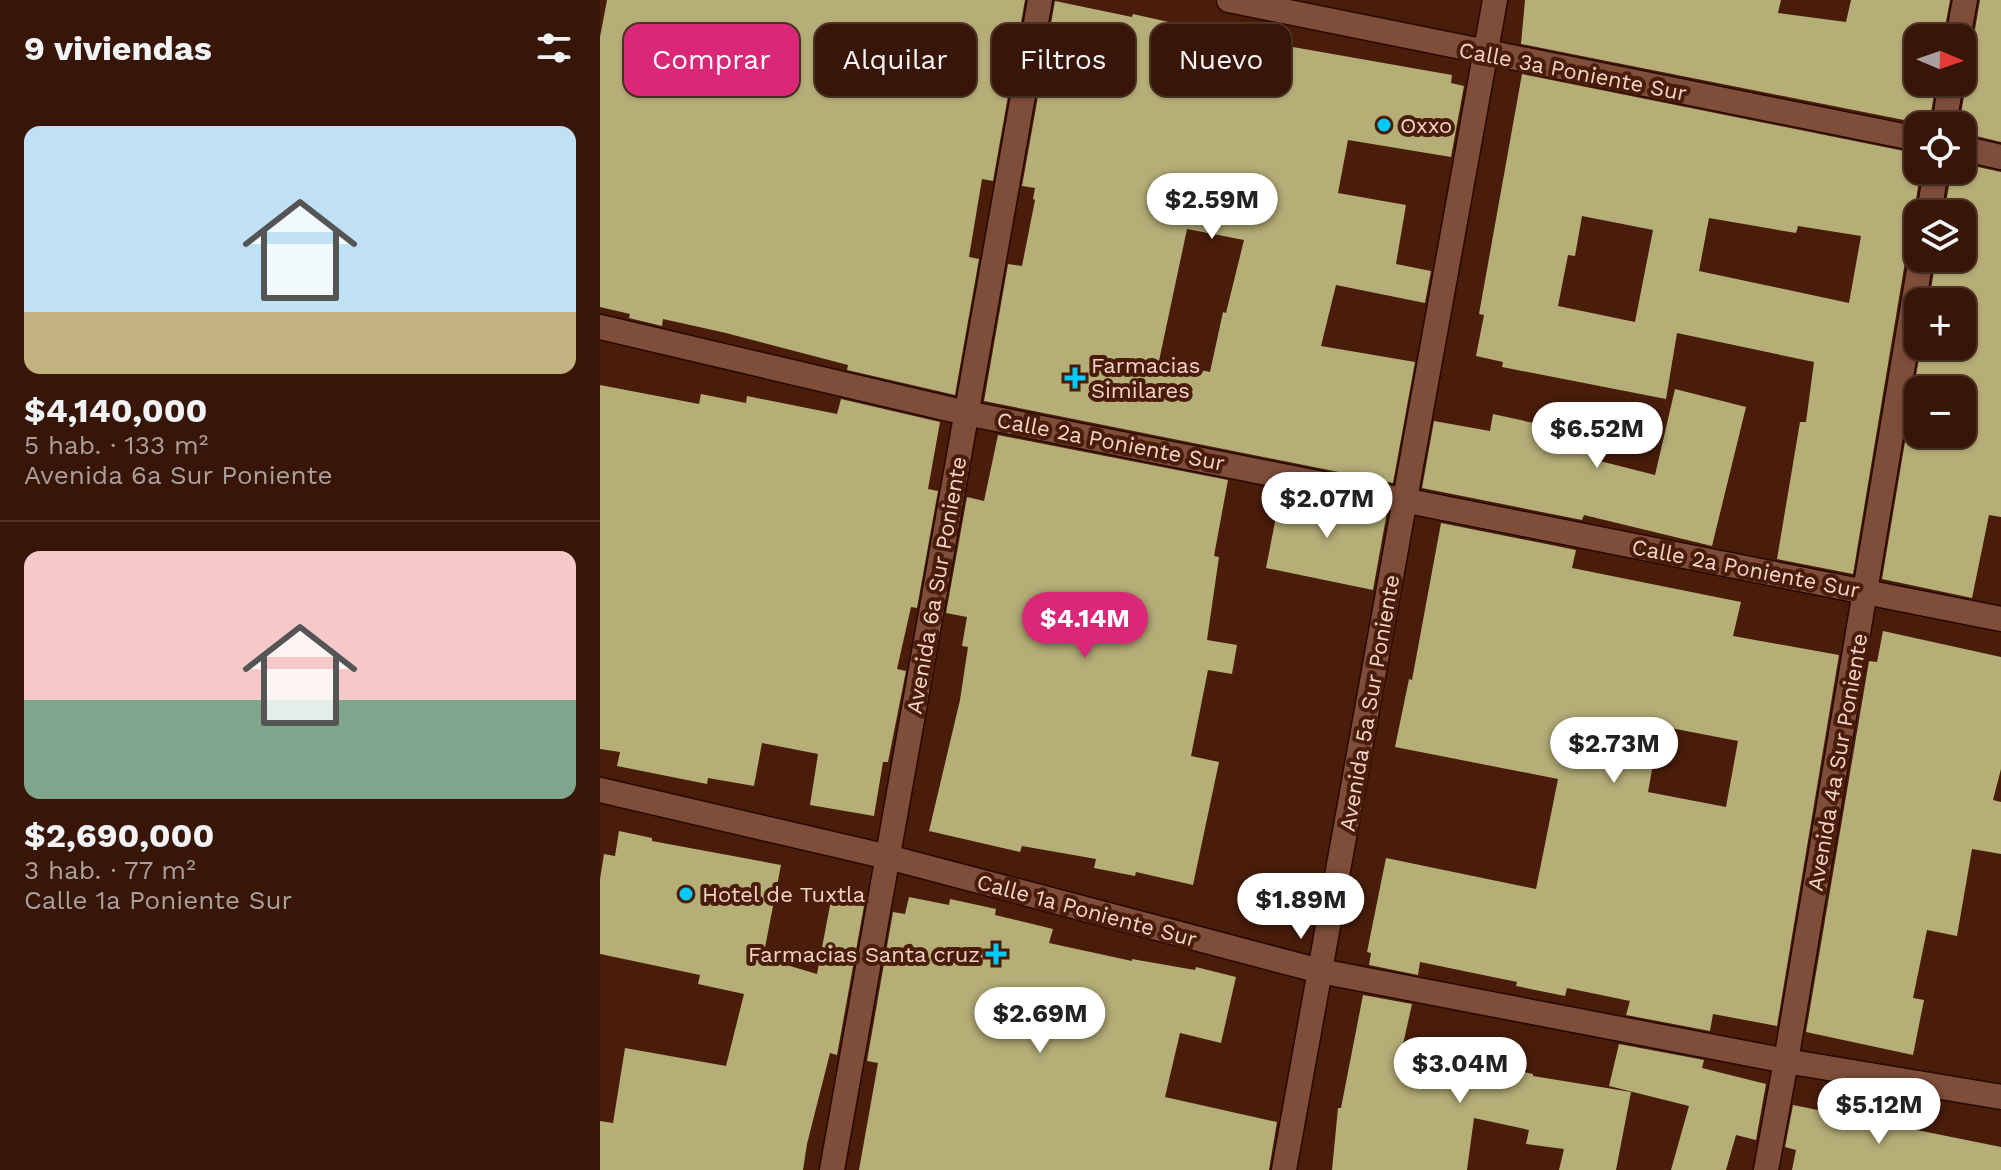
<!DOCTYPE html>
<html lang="es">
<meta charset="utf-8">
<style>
body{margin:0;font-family:"Work Sans",sans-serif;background:#422316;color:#f1f3f6;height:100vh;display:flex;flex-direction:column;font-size:30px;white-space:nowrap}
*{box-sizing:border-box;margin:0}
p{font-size:26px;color:#aa9f9c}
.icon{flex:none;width:44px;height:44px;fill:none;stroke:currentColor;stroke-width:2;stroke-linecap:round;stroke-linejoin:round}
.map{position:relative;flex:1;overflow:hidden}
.details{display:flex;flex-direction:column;background:#371608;width:600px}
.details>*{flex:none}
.top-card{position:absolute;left:24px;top:24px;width:760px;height:72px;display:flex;gap:16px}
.needle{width:52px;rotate:92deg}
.buttons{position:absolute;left:1304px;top:24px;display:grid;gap:16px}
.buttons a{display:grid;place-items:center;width:72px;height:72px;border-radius:16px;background:#371608;box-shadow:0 2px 6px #0004,0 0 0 2px #513529;font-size:40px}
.price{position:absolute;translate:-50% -68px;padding:0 18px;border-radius:28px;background:#fff;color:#222;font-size:26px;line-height:52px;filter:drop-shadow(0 2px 4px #0008)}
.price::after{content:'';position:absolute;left:50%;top:48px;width:24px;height:18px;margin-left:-12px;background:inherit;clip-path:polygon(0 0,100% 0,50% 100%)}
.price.active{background:#db2777;color:#fff}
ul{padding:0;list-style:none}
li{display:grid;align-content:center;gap:16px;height:424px;padding:0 24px}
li+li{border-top:2px solid #513529}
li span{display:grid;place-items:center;height:248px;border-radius:16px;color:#555}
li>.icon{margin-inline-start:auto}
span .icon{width:144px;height:144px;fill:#fffc;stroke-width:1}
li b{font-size:34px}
h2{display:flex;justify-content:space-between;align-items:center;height:96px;padding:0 24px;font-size:34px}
.tag{padding:0 28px;border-radius:16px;background:#371608;box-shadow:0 2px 6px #0004,0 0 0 2px #513529;font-size:28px;line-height:72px}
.tag.active{background:#db2777;color:#fff}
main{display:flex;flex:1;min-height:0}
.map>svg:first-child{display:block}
.building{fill:#b5ae77;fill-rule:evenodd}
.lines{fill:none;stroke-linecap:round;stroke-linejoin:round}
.street-casing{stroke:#290800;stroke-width:27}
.secondary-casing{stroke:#290800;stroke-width:27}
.street{stroke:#7f4e3a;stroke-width:24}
.secondary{stroke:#7f4e3a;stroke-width:24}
.poi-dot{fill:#03cbf9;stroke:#491d0a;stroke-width:3}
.labels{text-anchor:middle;stroke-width:8;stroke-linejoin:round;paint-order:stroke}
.street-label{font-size:22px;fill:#f2d4c9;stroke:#491d0a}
.poi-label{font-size:22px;fill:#f2d4c9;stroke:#491d0a;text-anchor:start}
</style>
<main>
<section class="details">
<h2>9 viviendas<svg class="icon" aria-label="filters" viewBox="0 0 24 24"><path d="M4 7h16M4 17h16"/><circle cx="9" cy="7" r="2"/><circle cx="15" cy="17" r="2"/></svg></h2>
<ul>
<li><span style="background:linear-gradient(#bfe0f5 75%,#c2b280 0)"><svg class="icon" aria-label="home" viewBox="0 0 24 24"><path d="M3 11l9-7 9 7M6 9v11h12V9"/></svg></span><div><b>$4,140,000</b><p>5 hab. · 133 m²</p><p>Avenida 6a Sur Poniente</p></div></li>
<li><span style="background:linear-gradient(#f6c9c9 60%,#7fa58c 0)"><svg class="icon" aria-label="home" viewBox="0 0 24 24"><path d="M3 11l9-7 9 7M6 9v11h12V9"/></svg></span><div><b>$2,690,000</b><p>3 hab. · 77 m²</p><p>Calle 1a Poniente Sur</p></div></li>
</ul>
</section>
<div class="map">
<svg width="1401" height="1170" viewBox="0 0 1401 1170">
<rect width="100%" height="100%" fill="#491d0a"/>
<path class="building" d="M 7,0 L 425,0 L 393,181 L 382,179 L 369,257 L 379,259 L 355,395 L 247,370 L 248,365 L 126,333 L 63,319 L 62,326 L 29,318 L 30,314 L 0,307 L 0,37 Z
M 925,0 L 1181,0 L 1178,13 L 1246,22 L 1251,0 L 1350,0 L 1343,38 L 1318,38 L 1318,82 L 1336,82 L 1329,125 L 921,44 Z
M 1380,0 L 1401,0 L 1401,142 L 1376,136 L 1377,130 L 1359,126 L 1366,84 L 1362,72 L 1362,52 L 1369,48 L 1373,41 Z
M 455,1 L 532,17 L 533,14 L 631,36 L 852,75 L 851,83 L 864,86 L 851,157 L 748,140 L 738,193 L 806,205 L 796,264 L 831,271 L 825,303 L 736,285 L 721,346 L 815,362 L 793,483 L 384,401 L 408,264 L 422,266 L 435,200 L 433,199 L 435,188 L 422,186 ZM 587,229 L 644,240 L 626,313 L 623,312 L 610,372 L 559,361 Z
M 922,74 L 1314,153 L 1311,172 L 1320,174 L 1314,212 L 1318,224 L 1318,244 L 1310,248 L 1306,256 L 1253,574 L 1177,559 L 1200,422 L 1206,422 L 1214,362 L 1077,333 L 1066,399 L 902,367 L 903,362 L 876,356 L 884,315 L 879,314 ZM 982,216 L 1053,230 L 1035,322 L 958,306 L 968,255 L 975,256 ZM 1109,218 L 1196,233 L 1198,226 L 1261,236 L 1249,303 L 1099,271 Z
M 1369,165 L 1401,172 L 1401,517 L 1389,515 L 1372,598 L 1282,579 L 1321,346 L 1362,346 L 1362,302 L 1329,302 L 1336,258 L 1362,258 L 1362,214 L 1344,214 L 1350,180 L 1365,183 ZM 1318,390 L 1362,390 L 1362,434 L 1318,434 Z
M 0,385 L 99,404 L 101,394 L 146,403 L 147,396 L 237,414 L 241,399 L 340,422 L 328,489 L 338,491 L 317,608 L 311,607 L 297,669 L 306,671 L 288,762 L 283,762 L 274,816 L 210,805 L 218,754 L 162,743 L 154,786 L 108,778 L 107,784 L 17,766 L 20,752 L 0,749 Z
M 1075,389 L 1146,407 L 1112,546 L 984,515 L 982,520 L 822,488 L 834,421 L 890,431 L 893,414 L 1001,438 L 996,460 L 1055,475 Z
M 398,435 L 628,480 L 614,556 L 619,557 L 607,640 L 637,645 L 632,674 L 608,670 L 591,756 L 619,762 L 593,885 L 536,872 L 535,876 L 494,868 L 496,859 L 422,846 L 420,852 L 329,831 L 360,700 L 368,647 L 362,646 L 367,617 L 346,613 L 367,497 L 384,501 Z
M 681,491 L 787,512 L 773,590 L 666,568 Z
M 841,523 L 976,550 L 972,568 L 1141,602 L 1133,636 L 1239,655 L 1177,1026 L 1113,1014 L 1110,1031 L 1026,1015 L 1030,1001 L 967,988 L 965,996 L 916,986 L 917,982 L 820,962 L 818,975 L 769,965 L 771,953 L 767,952 L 786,858 L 936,889 L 958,779 L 795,747 L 809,679 L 812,680 ZM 1060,726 L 1138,741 L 1126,807 L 1048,792 Z
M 1283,631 L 1401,657 L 1401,769 L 1393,800 L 1401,802 L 1401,854 L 1372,849 L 1357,936 L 1327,930 L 1313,998 L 1324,1000 L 1313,1055 L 1206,1032 L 1269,661 L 1277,662 Z
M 19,831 L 52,838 L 52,841 L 181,865 L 163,958 L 217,974 L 231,900 L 264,906 L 237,1055 L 230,1053 L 207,1144 L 203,1170 L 0,1170 L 0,1121 L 13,1123 L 25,1048 L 126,1066 L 144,994 L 98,984 L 100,975 L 0,954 L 0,879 L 4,854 L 15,856 Z
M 309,897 L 349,905 L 350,899 L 396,909 L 395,915 L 453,929 L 449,943 L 532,961 L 532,959 L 595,970 L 596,967 L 636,977 L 621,1043 L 580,1033 L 565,1097 L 677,1122 L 669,1170 L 259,1170 L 278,1063 L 267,1061 L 293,912 L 305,914 Z
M 763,995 L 812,1004 L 800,1058 L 878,1073 L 882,1039 L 908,1043 L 905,1068 L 933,1074 L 933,1076 L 1031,1092 L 1016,1170 L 959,1170 L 964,1149 L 926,1144 L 929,1130 L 874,1118 L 867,1170 L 732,1170 L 738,1108 L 741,1108 Z
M 1019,1044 L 1104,1060 L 1102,1068 L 1166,1084 L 1156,1140 L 1136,1135 L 1126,1170 L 1071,1170 L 1089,1106 L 1009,1086 Z
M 1193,1105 L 1401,1147 L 1401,1170 L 1192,1170 L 1196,1150 L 1185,1147 Z"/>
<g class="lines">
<defs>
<path id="street" d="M 629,0 L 1318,139
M 1358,38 L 1365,0
M 1344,126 L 1351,82
M 1362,148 L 1401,157
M 1329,214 L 1336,170
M 0,327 L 366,413 L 1401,619
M 232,1170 L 440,0
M 684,1170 L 895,0
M 1166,1170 L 1186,1061 L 1321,258"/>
<path id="secondary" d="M 0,790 L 288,857 L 720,971 L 1186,1061 L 1401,1097"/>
</defs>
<use href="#street" class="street-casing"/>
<use href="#secondary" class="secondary-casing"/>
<use href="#street" class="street"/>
<use href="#secondary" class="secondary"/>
</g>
<g class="poi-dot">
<circle cx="784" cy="125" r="8"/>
<path d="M471 366h8v8h8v8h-8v8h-8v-8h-8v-8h8z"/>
<circle cx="86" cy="894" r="8"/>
<path d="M392 942h8v8h8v8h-8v8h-8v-8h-8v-8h8z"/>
</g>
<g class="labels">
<g class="street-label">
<text transform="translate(973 71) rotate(11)" y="8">Calle 3a Poniente Sur</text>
<text transform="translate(511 441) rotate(11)" y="8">Calle 2a Poniente Sur</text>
<text transform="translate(1146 568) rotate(11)" y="8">Calle 2a Poniente Sur</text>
<text transform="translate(336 585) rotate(-80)" y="8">Avenida 6a Sur Poniente</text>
<text transform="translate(769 703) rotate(-80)" y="8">Avenida 5a Sur Poniente</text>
<text transform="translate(1237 762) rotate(-80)" y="8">Avenida 4a Sur Poniente</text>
<text transform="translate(487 910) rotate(15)" y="8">Calle 1a Poniente Sur</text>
</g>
<g class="poi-label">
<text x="800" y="133">Oxxo</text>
<text x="491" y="373">Farmacias<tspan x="491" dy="25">Similares</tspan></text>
<text x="102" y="902">Hotel de Tuxtla</text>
<text x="380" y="962" text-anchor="end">Farmacias Santa cruz</text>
</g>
</g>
</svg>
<div class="buttons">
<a><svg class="needle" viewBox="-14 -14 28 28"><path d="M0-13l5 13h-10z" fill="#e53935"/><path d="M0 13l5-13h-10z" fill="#aa9f9c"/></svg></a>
<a><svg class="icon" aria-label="locate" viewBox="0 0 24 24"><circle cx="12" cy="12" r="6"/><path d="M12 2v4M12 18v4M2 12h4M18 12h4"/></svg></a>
<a><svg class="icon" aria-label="layers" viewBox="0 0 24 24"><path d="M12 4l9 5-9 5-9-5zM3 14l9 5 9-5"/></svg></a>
<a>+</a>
<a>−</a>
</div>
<b class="price" style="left:612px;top:241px">$2.59M</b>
<b class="price" style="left:997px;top:470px">$6.52M</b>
<b class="price" style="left:727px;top:540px">$2.07M</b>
<b class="price active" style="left:485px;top:660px">$4.14M</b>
<b class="price" style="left:1014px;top:785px">$2.73M</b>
<b class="price" style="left:701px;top:941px">$1.89M</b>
<b class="price" style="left:440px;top:1055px">$2.69M</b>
<b class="price" style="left:860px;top:1105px">$3.04M</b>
<b class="price" style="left:1279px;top:1146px">$5.12M</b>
<div class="top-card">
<a class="tag active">Comprar</a>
<a class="tag">Alquilar</a>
<a class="tag">Filtros</a>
<a class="tag">Nuevo</a>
</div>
</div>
</main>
